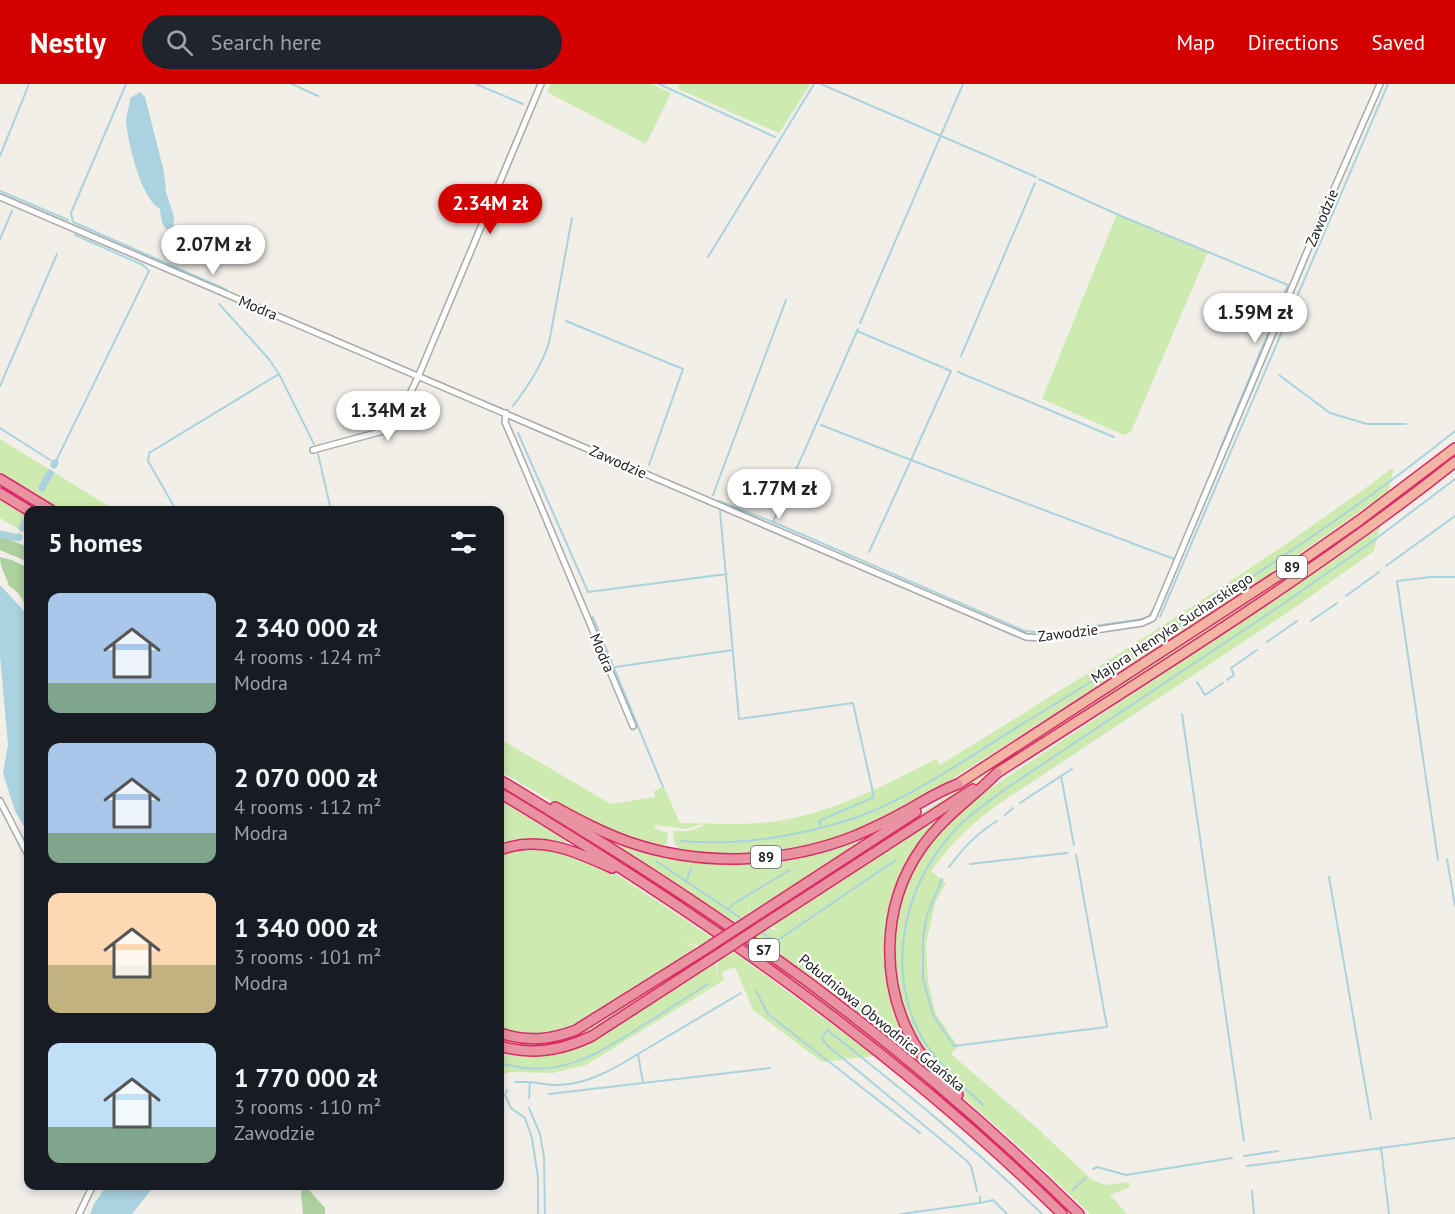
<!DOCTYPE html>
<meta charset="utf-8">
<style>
body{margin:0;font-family:"PT Sans",sans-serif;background:#20242c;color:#f1f3f6;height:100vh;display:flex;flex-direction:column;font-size:22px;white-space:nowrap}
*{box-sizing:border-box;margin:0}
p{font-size:20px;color:#9ea1a6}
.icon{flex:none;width:33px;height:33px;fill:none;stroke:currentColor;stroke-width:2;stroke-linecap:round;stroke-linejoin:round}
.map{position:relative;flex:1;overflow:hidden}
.drawer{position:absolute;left:24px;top:422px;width:480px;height:684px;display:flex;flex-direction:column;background:#171b24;border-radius:12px;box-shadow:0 3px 9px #0003}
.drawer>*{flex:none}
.price{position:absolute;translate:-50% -51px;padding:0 14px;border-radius:21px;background:#fff;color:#222;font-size:20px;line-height:39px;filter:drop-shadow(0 2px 3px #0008)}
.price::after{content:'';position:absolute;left:50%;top:36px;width:18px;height:14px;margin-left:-9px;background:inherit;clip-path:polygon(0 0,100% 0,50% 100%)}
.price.on{background:#d40000;color:#fff}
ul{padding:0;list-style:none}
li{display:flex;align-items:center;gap:18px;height:150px;padding:0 24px}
li span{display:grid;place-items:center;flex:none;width:168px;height:120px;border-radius:12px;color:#555}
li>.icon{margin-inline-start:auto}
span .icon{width:72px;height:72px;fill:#fffc;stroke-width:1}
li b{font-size:26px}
h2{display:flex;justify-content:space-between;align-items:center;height:72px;padding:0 24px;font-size:26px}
header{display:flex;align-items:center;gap:36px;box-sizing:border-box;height:84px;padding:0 30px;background:#d40000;color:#fff}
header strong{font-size:28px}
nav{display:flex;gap:33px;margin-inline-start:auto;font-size:21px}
.search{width:420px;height:54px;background:#20242c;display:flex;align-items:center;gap:15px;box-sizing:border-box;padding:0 21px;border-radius:33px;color:#9ea1a6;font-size:22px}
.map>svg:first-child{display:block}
.grass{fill:#cdebb0}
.forest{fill:#add19e}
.water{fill:#aad3df}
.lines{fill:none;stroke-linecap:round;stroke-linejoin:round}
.stream{stroke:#aad3df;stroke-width:2}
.canal{stroke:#aad3df;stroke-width:7}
.minor-casing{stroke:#a9a9a9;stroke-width:8}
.trunk-casing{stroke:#dc2a67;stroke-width:12}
.motorway-casing{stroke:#dc2a67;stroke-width:12}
.minor{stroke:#fff;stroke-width:5}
.trunk{stroke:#f2b4a3;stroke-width:9}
.motorway{stroke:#e892a2;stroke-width:9}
.motorway-bridge-casing{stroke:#dc2a67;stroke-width:12;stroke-linecap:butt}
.motorway-bridge{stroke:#e892a2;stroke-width:9}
.labels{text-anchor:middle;stroke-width:4.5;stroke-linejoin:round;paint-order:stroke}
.shield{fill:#fff;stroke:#646464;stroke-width:1.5}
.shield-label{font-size:14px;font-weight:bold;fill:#222}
.street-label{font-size:15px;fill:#222;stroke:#fff}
</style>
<header>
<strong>Nestly</strong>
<div class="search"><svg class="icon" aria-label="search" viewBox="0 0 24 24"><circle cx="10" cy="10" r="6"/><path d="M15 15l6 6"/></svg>Search here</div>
<nav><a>Map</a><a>Directions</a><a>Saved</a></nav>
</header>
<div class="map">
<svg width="1455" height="1130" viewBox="0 0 1455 1130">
<rect width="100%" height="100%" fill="#f2efe9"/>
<path class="grass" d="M 551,0 L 652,0 L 671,9 L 646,60 L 547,8 Z
M 680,0 L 807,0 L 810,1 L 779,49 L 678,5 Z
M 1117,130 L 1208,168 L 1131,348 L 1124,351 L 1042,315 Z
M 0,355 L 115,426 L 63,426 L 0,388 Z
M 1394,383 L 1388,408 L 1249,505 L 918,717 C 902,725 886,736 869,743 C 806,768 747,776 679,766 L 674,758 L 673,747 L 689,747 L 703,742 L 703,740 L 685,745 L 655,741 L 654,744 L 668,749 L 667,759 L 660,763 C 600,746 553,719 500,687 L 500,655 L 611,720 L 655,713 L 654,707 L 664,703 L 680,739 C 706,739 733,741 759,739 C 821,735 881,703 936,675 L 940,681 C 1094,586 1248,491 1394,383 Z
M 0,416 L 28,433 L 28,451 L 0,434 Z
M 1385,422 L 1384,428 L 1270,507 L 768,833 L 766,830 L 1268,504 Z
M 1380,443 L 1374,467 L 1290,527 L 997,721 C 971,740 950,761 931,787 L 946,799 L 935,819 L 926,860 L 928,898 L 936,930 L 958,962 L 951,970 L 1036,1043 L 1091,1095 L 1105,1101 L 1129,1098 L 1130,1103 L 1110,1111 L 1127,1130 L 1090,1130 C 1062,1103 1033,1075 1004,1049 C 978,1026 950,1004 929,976 C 882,912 883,823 929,759 C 940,743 957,730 971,717 L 1288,507 Z
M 500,700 C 619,773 736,848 847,933 C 927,994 1001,1062 1074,1130 L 1068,1130 C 966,1033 859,943 744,861 C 665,805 582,755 500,705 Z
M 500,716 L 563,754 L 568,759 C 545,753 522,752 500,760 Z
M 956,720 L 901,795 L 888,889 L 927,982 L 925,984 C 897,958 866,935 836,912 C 761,855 683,803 603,752 L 604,751 L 650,767 L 768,776 L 880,744 L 762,823 L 760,822 L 749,829 L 750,817 L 748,829 L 769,844 L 782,848 L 771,842 Z
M 521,764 L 557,765 L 599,780 L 615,789 L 735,869 L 875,972 L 822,978 L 753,926 L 735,883 L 722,888 L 724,896 L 586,981 L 553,989 L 511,988 L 500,991 L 500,966 C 529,974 555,972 584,960 L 706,882 L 708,884 L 716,878 L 717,892 L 718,876 L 697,861 L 682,858 L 697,863 L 687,870 L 685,867 L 687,872 L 576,942 L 554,949 L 527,951 L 500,945 L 500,770 Z
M 700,873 L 701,876 C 678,891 655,906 632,921 C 588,949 553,973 500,957 L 500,954 C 554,970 585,947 629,919 C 653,903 676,888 700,873 Z"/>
<path class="forest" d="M 0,452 L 28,463 L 28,478 L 0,466 Z
M 0,473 L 12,476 L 28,484 L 28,528 C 23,517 21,509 9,502 C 6,491 0,484 0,473 Z
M 307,1104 L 325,1124 L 325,1130 L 303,1130 L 301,1109 L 303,1105 Z"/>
<path class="water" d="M 140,8 L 145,13 L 164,88 L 166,108 L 174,133 L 173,145 L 170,147 C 161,143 161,134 160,125 C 141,115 128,59 126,38 C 126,30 130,22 130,14 Z
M 0,501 L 25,528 L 28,541 L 28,749 L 15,727 L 3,689 L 8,661 L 0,572 Z
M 107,1101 L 155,1101 L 132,1130 L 90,1130 L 94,1120 Z"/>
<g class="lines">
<path class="stream" d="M 126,0 L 71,129 L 73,138 L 227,206
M 292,0 L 318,12
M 476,0 L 523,20
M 659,0 L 775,53
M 821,0 L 1036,93
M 0,72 L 29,0
M 1039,95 L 1121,132 L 1288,201 L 1219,368
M 0,107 L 68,136
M 0,155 L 12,127
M 708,173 L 814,0
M 219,220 L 268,274 L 279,290 L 314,360
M 566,237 L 683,285 L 649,381
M 860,239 L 963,0
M 961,272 L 1035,99
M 958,288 L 1114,353
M 1279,291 L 1330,329 L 1367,340 L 1406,340
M 0,302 L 57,170
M 513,322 C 528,302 541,283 549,259 L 572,134
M 821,341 L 911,376 L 951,287 L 857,247
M 0,344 L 55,379 L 149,187 L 143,181 L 75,151
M 518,349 L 588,508 L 727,490
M 318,370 L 331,426
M 713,411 L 786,216
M 719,417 L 773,438 L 858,245
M 176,426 L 148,377 L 149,369 L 279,290
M 720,427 L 739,635 L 853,619 L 874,713 L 819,737 L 821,744
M 773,438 L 1025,547 L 1046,549 L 1142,535 L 1149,532 L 1153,526
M 869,468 L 911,376 L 1174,475
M 1386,482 L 1455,432
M 1346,512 L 1379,488
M 593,533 L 663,703
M 1160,533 L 1388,0
M 1311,537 L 1337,519
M 1267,558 L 1297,537
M 615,583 L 733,566
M 1227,596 L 1234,591 L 1231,584 L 1257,566
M 1197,598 L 1205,611 L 1223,599
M 1182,630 L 1244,1057
M 1072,685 L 1061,692 L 1074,761
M 1020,719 L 1061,692
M 1005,731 L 1013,724
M 681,757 C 739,762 800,752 855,734 C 914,713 978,667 1032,634 C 1097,595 1160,554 1223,512 C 1302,460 1381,407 1455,347
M 1447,775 L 1455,822
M 1438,776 L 1397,497 L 1431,493 L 1455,493
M 656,777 L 745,837
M 970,780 L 1067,769
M 949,783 C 962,765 977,749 997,737
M 1329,793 L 1371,1035
M 942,795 L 927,831 L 923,853 L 923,895 L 933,931 L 954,962 L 1107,943 L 1076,771
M 687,796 L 691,784
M 729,825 L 733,820 L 790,786
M 760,847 L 775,858 L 896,776
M 756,907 L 768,930 L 920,1049
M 638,970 L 741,909
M 500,979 C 557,996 595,972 642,942 C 664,928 686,914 708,900
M 515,998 L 530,998 L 529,1014
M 530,998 C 539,999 549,1002 559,1001 C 588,1000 614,985 638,970 L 643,999 L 549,1010
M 643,999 L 770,984
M 507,1006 L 505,1011 L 511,1024 L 525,1034 L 532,1054 L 538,1094 L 538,1130
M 984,1022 C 959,998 930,974 916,942 C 888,878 905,804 949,753 C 963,735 983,722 1001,708 L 1277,524 L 1369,460 L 1455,395
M 529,1024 L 540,1050 L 544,1073 L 545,1130
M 1381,1063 L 1389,1130
M 1244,1072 L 1278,1067
M 1247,1082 L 1455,1054
M 1093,1085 L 1097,1083 L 1126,1091 L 1232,1074
M 1073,1106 L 1085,1094
M 977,1107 L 971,1082 L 967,1077 L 828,962 L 822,955 L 827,946 C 902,1005 975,1064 1042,1130
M 1252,1107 L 1254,1130
M 980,1113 L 980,1119 L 993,1116 L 1007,1130
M 901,1130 L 980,1119"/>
<path class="canal" d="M 54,381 L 55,379
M 42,404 L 50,389
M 22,444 L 24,440
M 0,450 L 18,454 L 19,453"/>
<defs>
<path id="minor" d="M 0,113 C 342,259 684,407 1026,553 L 1042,554 L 1142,539 L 1153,534 L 1320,137 L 1380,0
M 506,329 L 505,338 L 515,361 L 633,642
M 313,366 L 387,346 L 397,337 L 418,293 L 541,0
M 0,717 L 28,771
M 79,1130 L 93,1101"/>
<path id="trunk" d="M 997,689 C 1152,589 1310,493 1455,378
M 958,700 L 1307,473 L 1360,436 L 1455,364"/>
<path id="motorway" d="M 0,395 L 51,426
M 0,409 L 28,426
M 500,696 C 577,743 654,790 729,842 C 854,927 971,1024 1079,1130
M 500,709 C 702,831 893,964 1062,1130
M 555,723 C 579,736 603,749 629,758 C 701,783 786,780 857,751 C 873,744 890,736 906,727 C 924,717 939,707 958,700
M 500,766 C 540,751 575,767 612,784
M 753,834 L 916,728
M 763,841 L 973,705
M 500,949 C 527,958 550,956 576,946 L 704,866
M 500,962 C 532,972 563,966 592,952 L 714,873
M 958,1011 C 944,998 930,983 919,967 C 879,905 880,822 922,763 C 943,733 972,714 997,689"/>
</defs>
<use href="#minor" class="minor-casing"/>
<use href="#trunk" class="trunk-casing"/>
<use href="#motorway" class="motorway-casing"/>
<use href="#minor" class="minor"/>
<use href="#trunk" class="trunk"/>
<use href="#motorway" class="motorway"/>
<defs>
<path id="motorway-bridge" d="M 704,866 L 753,834
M 714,873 L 763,841"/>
</defs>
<use href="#motorway-bridge" class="motorway-bridge-casing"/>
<use href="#motorway-bridge" class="motorway-bridge"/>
</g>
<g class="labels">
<g class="shield">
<rect x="1277" y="472" width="30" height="22" rx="4.5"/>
<rect x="751" y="762" width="30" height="22" rx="4.5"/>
<rect x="749" y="855" width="30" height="22" rx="4.5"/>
</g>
<g class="shield-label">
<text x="1292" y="488">89</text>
<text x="766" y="778">89</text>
<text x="764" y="871">S7</text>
</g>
<g class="street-label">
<text transform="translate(1322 134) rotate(-67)" y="5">Zawodzie</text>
<text transform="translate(258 224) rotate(23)" y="5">Modra</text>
<text transform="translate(618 378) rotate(24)" y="5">Zawodzie</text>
<text transform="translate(1172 544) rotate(-33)" y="5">Majora Henryka Sucharskiego</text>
<text transform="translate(1068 549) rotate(-7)" y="5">Zawodzie</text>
<text transform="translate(602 569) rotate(67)" y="5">Modra</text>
<text transform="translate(882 939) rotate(39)" y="5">Południowa Obwodnica Gdańska</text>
</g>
</g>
</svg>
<b class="price on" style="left:490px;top:151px">2.34M zł</b>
<b class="price" style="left:213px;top:192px">2.07M zł</b>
<b class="price" style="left:1255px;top:260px">1.59M zł</b>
<b class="price" style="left:388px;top:358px">1.34M zł</b>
<b class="price" style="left:779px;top:436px">1.77M zł</b>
<section class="drawer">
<h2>5 homes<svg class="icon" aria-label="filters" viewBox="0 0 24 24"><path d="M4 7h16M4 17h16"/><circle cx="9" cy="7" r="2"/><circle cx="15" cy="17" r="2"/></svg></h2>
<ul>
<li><span style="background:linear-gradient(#a9c7e8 75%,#7fa58c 0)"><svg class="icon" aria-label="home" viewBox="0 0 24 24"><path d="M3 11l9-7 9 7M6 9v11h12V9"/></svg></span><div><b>2 340 000 zł</b><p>4 rooms · 124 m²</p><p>Modra</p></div></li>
<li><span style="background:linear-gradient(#a9c7e8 75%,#7fa58c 0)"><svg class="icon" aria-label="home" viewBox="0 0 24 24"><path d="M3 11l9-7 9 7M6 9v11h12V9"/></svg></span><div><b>2 070 000 zł</b><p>4 rooms · 112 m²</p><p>Modra</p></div></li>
<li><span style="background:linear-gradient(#ffd9b3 60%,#c2b280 0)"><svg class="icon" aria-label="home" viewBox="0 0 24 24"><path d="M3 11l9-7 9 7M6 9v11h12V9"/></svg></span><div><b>1 340 000 zł</b><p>3 rooms · 101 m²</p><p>Modra</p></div></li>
<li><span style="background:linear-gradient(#bfe0f5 70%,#7fa58c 0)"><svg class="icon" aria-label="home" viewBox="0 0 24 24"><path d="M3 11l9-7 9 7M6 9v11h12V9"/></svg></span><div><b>1 770 000 zł</b><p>3 rooms · 110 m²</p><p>Zawodzie</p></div></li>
</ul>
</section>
</div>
